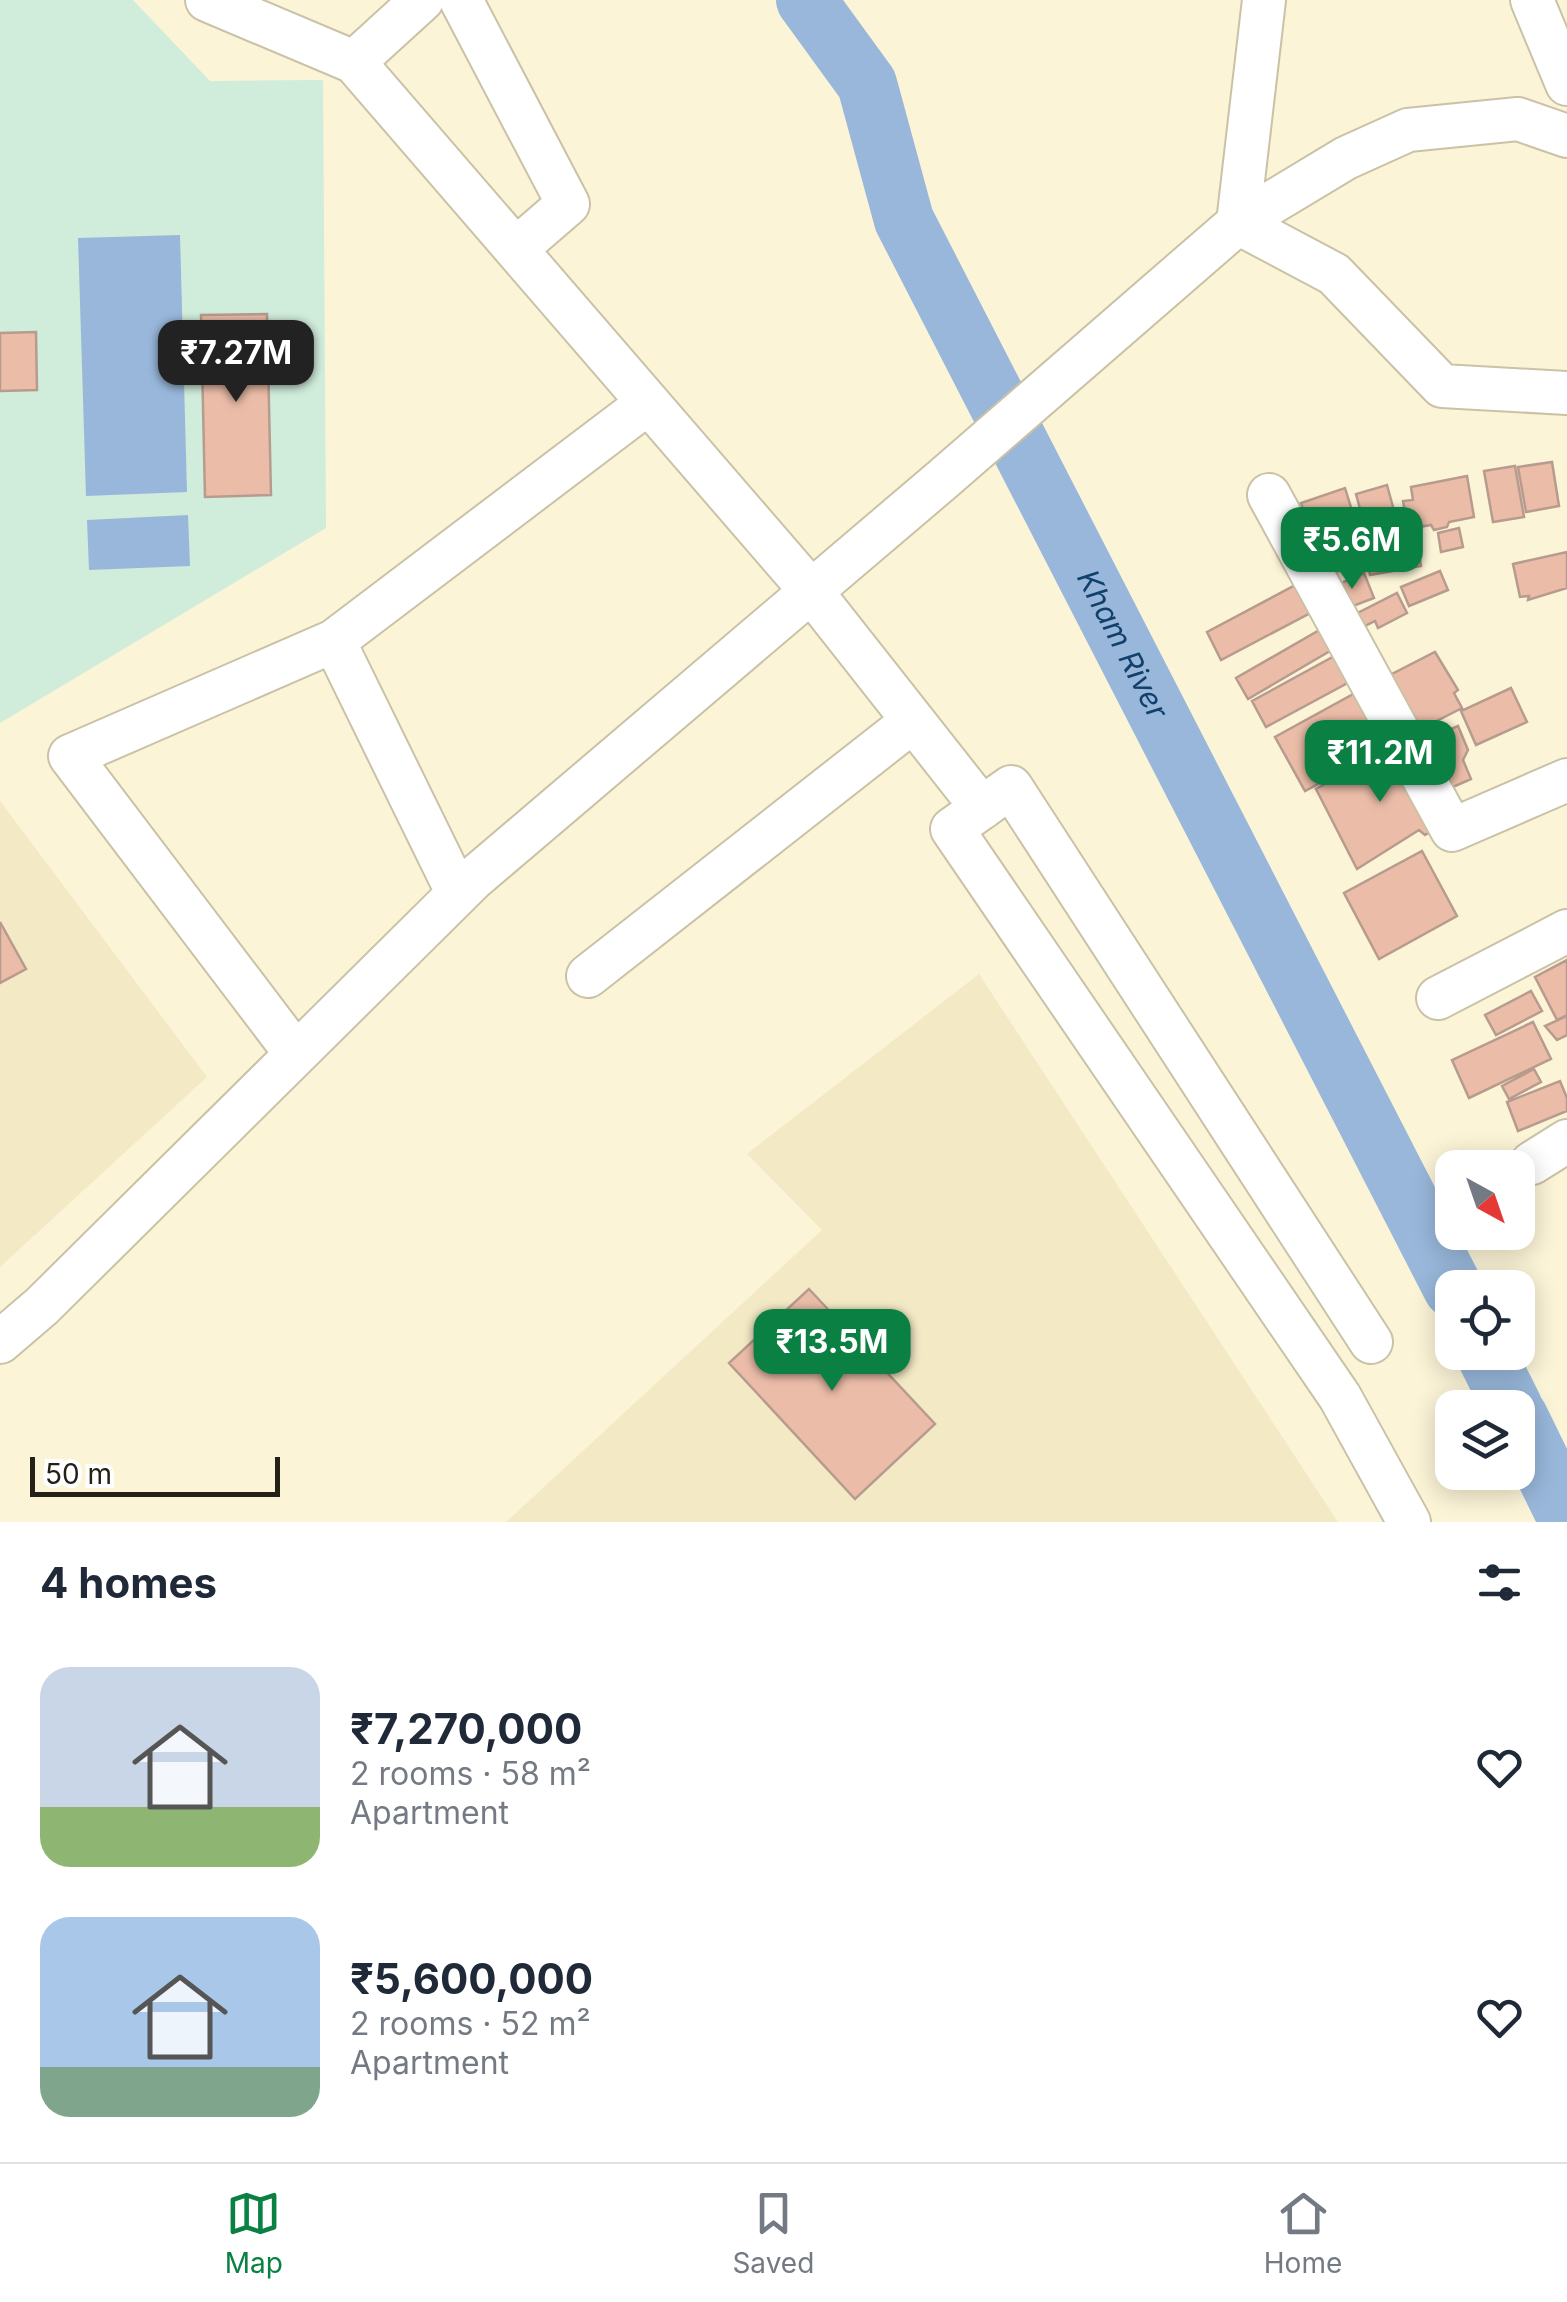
<!DOCTYPE html>
<meta charset="utf-8">
<style>
body{margin:0;font-family:Inter,sans-serif;background:#f6f6f7;color:#1f2937;height:100vh;display:flex;flex-direction:column;font-size:38px;white-space:nowrap}
*{box-sizing:border-box;margin:0}
p{font-size:32px;color:#747a83}
.icon{flex:none;width:55px;height:55px;fill:none;stroke:currentColor;stroke-width:2;stroke-linecap:round;stroke-linejoin:round}
.map{position:relative;height:1522px;overflow:hidden}
.details{display:flex;flex-direction:column;background:#fff;flex:1}
.details>*{flex:none}
.needle{width:65px;rotate:140deg}
.fabs{position:absolute;left:1435px;top:1150px;display:grid;gap:20px}
.fabs a{display:grid;place-items:center;width:100px;height:100px;border-radius:20px;background:#fff;box-shadow:0 5px 25px #0003;font-size:50px}
.scale{position:absolute;left:30px;bottom:25px;width:250px;box-sizing:border-box;padding-left:10px;border:5px solid #242117;border-top:0;font-size:28px;line-height:35px;white-space:nowrap;color:#242117;-webkit-text-stroke:8px #fff;paint-order:stroke}
.price{position:absolute;translate:-50% -85px;padding:0 22px;border-radius:20px;background:#0b8043;color:#fff;font-size:32px;line-height:65px;filter:drop-shadow(0 2px 5px #0008)}
.price::after{content:'';position:absolute;left:50%;top:60px;width:30px;height:22px;margin-left:-15px;background:inherit;clip-path:polygon(0 0,100% 0,50% 100%)}
.price.active{background:#222;color:#fff}
ul{padding:0;list-style:none}
li{display:flex;align-items:center;gap:30px;height:250px;padding:0 40px}
li span{display:grid;place-items:center;flex:none;width:280px;height:200px;border-radius:30px;color:#555}
li>.icon{margin-inline-start:auto}
span .icon{width:120px;height:120px;fill:#fffc;stroke-width:1}
li b{font-size:42px}
h2{display:flex;justify-content:space-between;align-items:center;height:120px;padding:0 40px;font-size:42px}
.dock{display:flex;justify-content:space-around;align-items:center;height:140px;border-top:2px solid #e0e1e3;background:#fff;font-size:28px;color:#747a83}
.dock a{display:grid;justify-items:center;gap:5px}
.dock .active{color:#0b8043}
.map>svg:first-child{display:block}
.built{fill:#f3e9c5}
.green{fill:#d0ecdb}
.water{fill:#98b7da}
.lines{fill:none;stroke-linecap:round;stroke-linejoin:round}
.river{stroke:#98b7da;stroke-width:60}
.building{fill:#ebbda8;stroke:#b79b8e;stroke-width:2.5}
.minor-casing{stroke:#cac2a7;stroke-width:46}
.minor{stroke:#fff;stroke-width:42}
.labels{text-anchor:middle;stroke-width:10;stroke-linejoin:round;paint-order:stroke}
.water-label{font-size:30px;font-style:italic;fill:#11406c;stroke:#fff}
</style>
<div class="map">
<svg width="1567" height="1522" viewBox="0 0 1567 1522">
<rect width="100%" height="100%" fill="#fcf4d7"/>
<path class="built" d="M 0,801 L 207,1077 L 0,1267 Z
M 979,974 L 1338,1522 L 506,1522 L 822,1230 L 747,1154 Z"/>
<path class="green" d="M 0,0 L 133,0 L 210,81 L 323,80 L 326,528 L 0,723 Z"/>
<path class="water" d="M 180,235 L 187,492 L 86,496 L 78,238 Z
M 188,515 L 190,566 L 89,570 L 87,520 Z"/>
<g class="lines">
<g class="river">
<path id="s1" d="M 806,0 L 867,84 L 904,220 L 1453,1288"/>
<path d="M 1485,1352 L 1513,1408"/>
<path d="M 1518,1417 L 1567,1517"/>
</g>
</g>
<path class="building" d="M 267,314 L 271,495 L 205,497 L 201,315 Z
M 36,332 L 37,390 L 0,391 L 0,333 Z
M 1552,462 L 1559,506 L 1526,512 L 1518,467 Z
M 1515,466 L 1524,517 L 1493,522 L 1484,471 Z
M 1467,476 L 1474,517 L 1449,522 L 1447,527 L 1434,530 L 1431,525 L 1408,529 L 1403,501 L 1413,500 L 1411,487 Z
M 1387,485 L 1399,529 L 1368,538 L 1356,494 Z
M 1345,488 L 1358,530 L 1315,544 L 1301,503 Z
M 1459,528 L 1463,547 L 1441,552 L 1438,533 Z
M 1415,532 L 1421,566 L 1370,575 L 1364,541 Z
M 1355,537 L 1358,567 L 1319,575 L 1313,547 Z
M 1567,552 L 1567,588 L 1528,600 L 1529,596 L 1520,597 L 1513,564 Z
M 1440,571 L 1448,590 L 1409,606 L 1401,587 Z
M 1364,573 L 1374,598 L 1340,611 L 1330,588 Z
M 1303,581 L 1318,609 L 1221,660 L 1207,632 Z
M 1397,593 L 1407,613 L 1378,628 L 1375,621 L 1349,634 L 1342,621 Z
M 1323,628 L 1335,648 L 1248,699 L 1236,678 Z
M 1435,652 L 1458,690 L 1454,693 L 1462,708 L 1411,734 L 1386,677 Z
M 1340,653 L 1355,679 L 1266,727 L 1252,701 Z
M 1511,688 L 1527,722 L 1476,745 L 1461,711 Z
M 1357,692 L 1387,747 L 1305,791 L 1275,737 Z
M 1458,726 L 1468,750 L 1463,760 L 1471,779 L 1437,794 L 1417,744 Z
M 1399,742 L 1446,822 L 1425,835 L 1419,830 L 1357,869 L 1316,789 Z
M 1422,851 L 1457,916 L 1379,959 L 1344,893 Z
M 0,922 L 26,969 L 0,983 Z
M 1567,960 L 1567,1015 L 1557,1020 L 1535,977 Z
M 1531,991 L 1542,1011 L 1496,1035 L 1485,1015 Z
M 1567,1016 L 1567,1035 L 1557,1040 L 1545,1026 Z
M 1533,1022 L 1551,1059 L 1469,1098 L 1452,1060 Z
M 1534,1069 L 1541,1082 L 1509,1099 L 1502,1086 Z
M 1560,1081 L 1567,1098 L 1567,1111 L 1518,1131 L 1507,1102 Z
M 809,1289 L 935,1424 L 855,1499 L 729,1363 Z"/>
<g class="lines">
<defs>
<path id="minor" d="M 207,0 L 354,62 L 811,591 L 982,808
M 461,0 L 568,204 L 516,249
M 1532,0 L 1567,84
M 354,62 L 422,0
M 1238,223 L 1334,274 L 1442,386 L 1567,393
M 1238,223 L 1346,158 L 1408,130 L 1518,119 L 1567,136
M 1269,495 L 1452,830 L 1567,780
M 458,894 L 334,641 L 648,403
M 588,976 L 913,721
M 1438,998 L 1567,931
M 296,1054 L 70,756 L 334,641
M 1532,1163 L 1567,1141
M 0,1342 L 42,1306 L 473,879 L 942,480 L 1238,223 L 1264,0
M 1371,1342 L 1011,787 L 952,829 L 1340,1397 L 1409,1522"/>
</defs>
<use href="#minor" class="minor-casing"/>
<use href="#minor" class="minor"/>
</g>
<g class="labels">
<g class="water-label">
<text dy="10" stroke="none"><textPath href="#s1" startOffset="722">Kham River</textPath></text>
</g>
</g>
</svg>
<div class="fabs">
<a><svg class="needle" viewBox="-14 -14 28 28"><path d="M0-13l5 13h-10z" fill="#e53935"/><path d="M0 13l5-13h-10z" fill="#747a83"/></svg></a>
<a><svg class="icon" aria-label="locate" viewBox="0 0 24 24"><circle cx="12" cy="12" r="6"/><path d="M12 2v4M12 18v4M2 12h4M18 12h4"/></svg></a>
<a><svg class="icon" aria-label="layers" viewBox="0 0 24 24"><path d="M12 4l9 5-9 5-9-5zM3 14l9 5 9-5"/></svg></a>
</div>
<div class="scale">50 m</div>
<b class="price active" style="left:236px;top:405px">₹7.27M</b>
<b class="price" style="left:1352px;top:592px">₹5.6M</b>
<b class="price" style="left:1380px;top:805px">₹11.2M</b>
<b class="price" style="left:832px;top:1394px">₹13.5M</b>
</div>
<section class="details">
<h2>4 homes<svg class="icon" aria-label="filters" viewBox="0 0 24 24"><path d="M4 7h16M4 17h16"/><circle cx="9" cy="7" r="2"/><circle cx="15" cy="17" r="2"/></svg></h2>
<ul>
<li><span style="background:linear-gradient(#c9d6e8 70%,#8fb573 0)"><svg class="icon" aria-label="home" viewBox="0 0 24 24"><path d="M3 11l9-7 9 7M6 9v11h12V9"/></svg></span><div><b>₹7,270,000</b><p>2 rooms · 58 m²</p><p>Apartment</p></div><svg class="icon" aria-label="heart" viewBox="0 0 24 24"><path d="M12 20l-8-8c-3-5 5-10 8-4 3-6 11-1 8 4z"/></svg></li>
<li><span style="background:linear-gradient(#a9c7e8 75%,#7fa58c 0)"><svg class="icon" aria-label="home" viewBox="0 0 24 24"><path d="M3 11l9-7 9 7M6 9v11h12V9"/></svg></span><div><b>₹5,600,000</b><p>2 rooms · 52 m²</p><p>Apartment</p></div><svg class="icon" aria-label="heart" viewBox="0 0 24 24"><path d="M12 20l-8-8c-3-5 5-10 8-4 3-6 11-1 8 4z"/></svg></li>
</ul>
</section>
<nav class="dock">
<a class="active"><svg class="icon" aria-label="map" viewBox="0 0 24 24"><path d="M3 6l6-2 6 2 6-2v14l-6 2-6-2-6 2zM9 4v14M15 6v14"/></svg>Map</a>
<a><svg class="icon" aria-label="saved" viewBox="0 0 24 24"><path d="M7 4h10v16l-5-4-5 4z"/></svg>Saved</a>
<a><svg class="icon" aria-label="home" viewBox="0 0 24 24"><path d="M3 11l9-7 9 7M6 9v11h12V9"/></svg>Home</a>
</nav>
